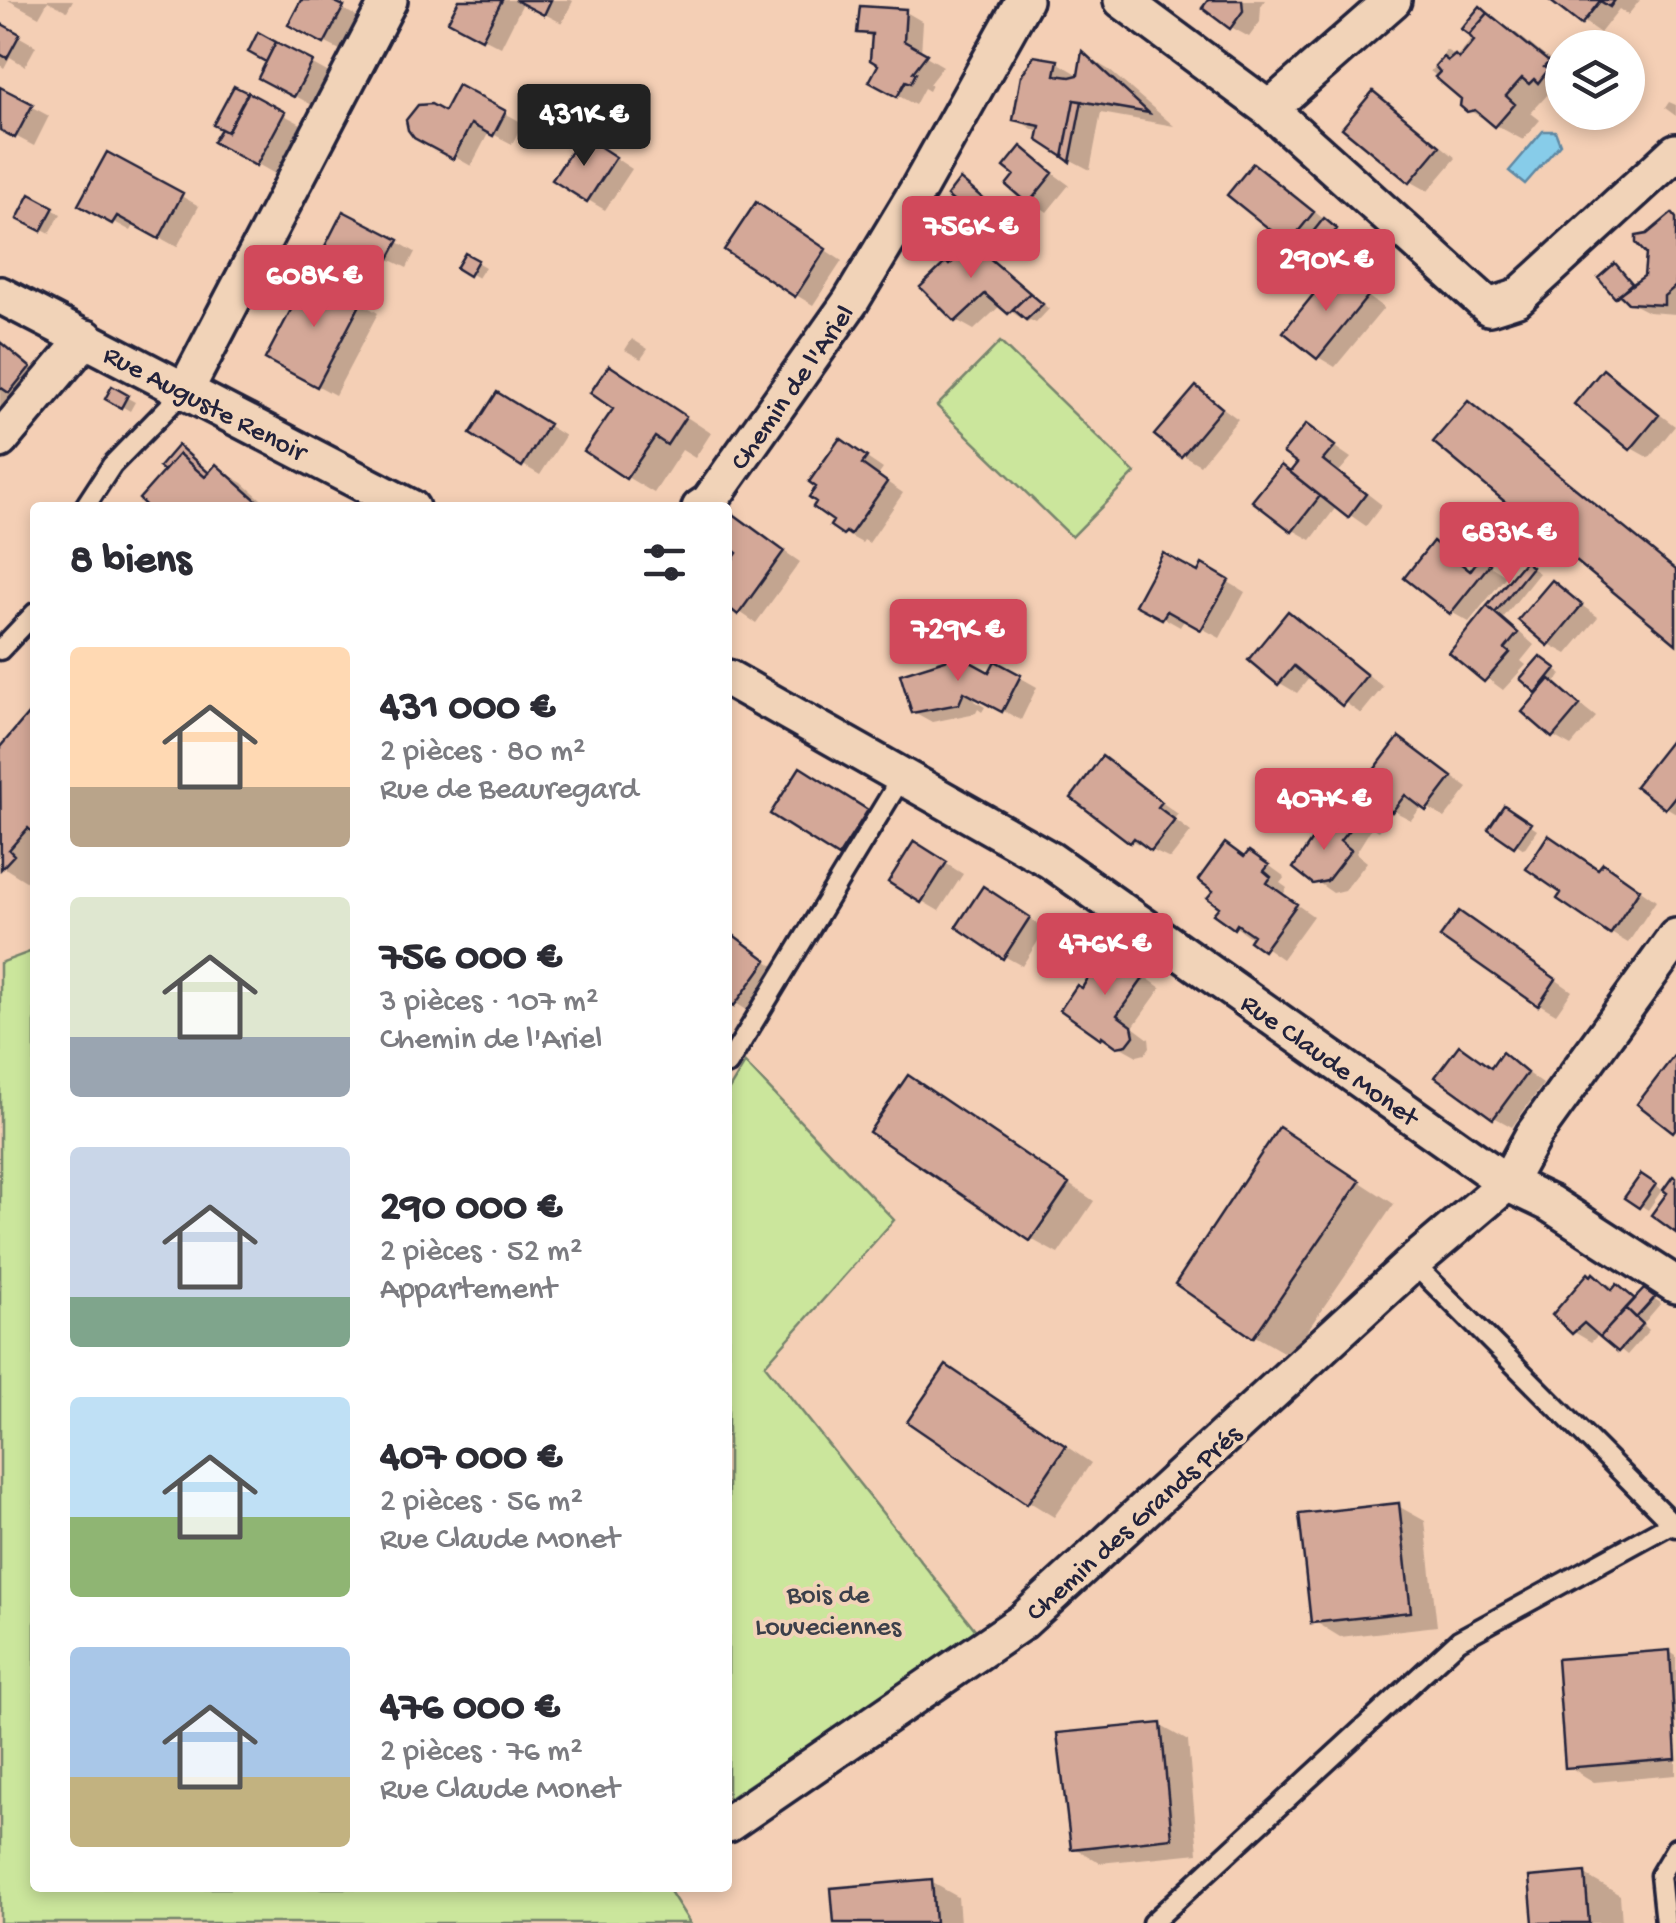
<!DOCTYPE html>
<html lang="fr">
<meta charset="utf-8">
<style>
body{margin:0;font-family:"Gochi Hand",sans-serif;background:#f2f2f3;color:#2b2b33;height:100vh;display:flex;flex-direction:column;font-size:38px;white-space:nowrap}
*{box-sizing:border-box;margin:0}
p{font-size:32px;color:#7c7c81}
.icon{flex:none;width:55px;height:55px;fill:none;stroke:currentColor;stroke-width:2;stroke-linecap:round;stroke-linejoin:round}
.map{position:relative;flex:1;overflow:hidden}
.drawer{position:absolute;left:30px;top:502px;width:702px;height:1390px;display:flex;flex-direction:column;background:#fff;border-radius:10px;box-shadow:0 5px 15px #0003}
.drawer>*{flex:none}
.controls{position:absolute;left:1545px;top:30px;display:grid;gap:20px}
.controls a{display:grid;place-items:center;width:100px;height:100px;border-radius:50%;background:#fff;box-shadow:0 5px 15px #0003;font-size:50px}
.price{position:absolute;translate:-50% -85px;padding:0 22px;border-radius:10px;background:#d1495b;color:#fff;font-size:32px;line-height:65px;filter:drop-shadow(0 2px 5px #0008)}
.price::after{content:'';position:absolute;left:50%;top:60px;width:30px;height:22px;margin-left:-15px;background:inherit;clip-path:polygon(0 0,100% 0,50% 100%)}
.price.on{background:#222;color:#fff}
ul{padding:0;list-style:none}
li{display:flex;align-items:center;gap:30px;height:250px;padding:0 40px}
li span{display:grid;place-items:center;flex:none;width:280px;height:200px;border-radius:10px;color:#555}
li>.icon{margin-inline-start:auto}
span .icon{width:120px;height:120px;fill:#fffc;stroke-width:1}
li b{font-size:42px}
h2{display:flex;justify-content:space-between;align-items:center;height:120px;padding:0 40px;font-size:42px}
.map>svg:first-child{display:block}
.green{fill:#cbe69c;stroke:#76846c;stroke-width:2.5}
.water{fill:#87cce9;stroke:#5f88a3;stroke-width:2.5}
.shadow{fill:#0003}
.building{fill:#d4a898;stroke:#22223b;stroke-width:2.5}
.lines{fill:none;stroke-linecap:round;stroke-linejoin:round}
.service-casing{stroke:#22223b;stroke-width:25}
.minor-casing{stroke:#22223b;stroke-width:42}
.service{stroke:#f1d3b8;stroke-width:18}
.minor{stroke:#f1d3b8;stroke-width:35}
.labels{text-anchor:middle;stroke-width:8;stroke-linejoin:round;paint-order:stroke}
.street-label{font-size:28px;fill:#22223b;stroke:#f1d3b8}
.park-label{font-size:28px;fill:#3b3f4a;stroke:#f1d3b8}
</style>
<div class="map">
<svg width="1676" height="1923" viewBox="0 0 1676 1923">
<rect width="100%" height="100%" fill="#f4cfb5"/>
<filter id="ink" filterUnits="userSpaceOnUse"><feTurbulence type="fractalNoise" baseFrequency=".01" numOctaves="2"/><feDisplacementMap in="SourceGraphic" scale="20" xChannelSelector="R" yChannelSelector="G"/><feConvolveMatrix kernelMatrix="1 2 1 2 8 2 1 2 1" color-interpolation-filters="sRGB"/></filter>
<g filter="url(#ink)">
<path class="green" d="M 1000,342 L 1135,473 L 1072,537 L 937,406 Z
M 35,950 L 35,1888 L 668,1888 L 690,1923 L 0,1923 L 0,963 Z
M 745,1063 L 894,1220 L 765,1365 L 978,1633 L 728,1799 L 728,1091 Z"/>
<path class="water" d="M 1543,131 L 1555,131 L 1560,144 L 1525,184 L 1509,171 Z"/>
<path class="shadow" d="M 8,0 L 73,0 L 67,11 L 48,1 L 39,17 Z
M 303,0 L 326,0 L 360,18 L 342,51 L 308,34 Z
M 461,0 L 571,0 L 573,1 L 562,23 L 523,3 L 501,47 L 468,30 Z
M 1211,0 L 1265,0 L 1261,6 L 1260,22 L 1249,37 L 1231,27 Z
M 1553,0 L 1640,0 L 1628,15 L 1619,9 L 1600,33 Z
M 906,12 L 923,22 L 921,53 L 943,66 L 929,84 L 932,85 L 929,91 L 924,88 L 915,105 L 872,81 L 881,64 L 874,39 L 860,31 Z
M 1497,21 L 1515,32 L 1562,70 L 1562,94 L 1557,98 L 1549,93 L 1531,113 L 1540,120 L 1523,140 L 1470,111 L 1464,98 L 1430,71 L 1445,58 L 1442,56 L 1446,50 L 1457,57 L 1471,40 L 1480,46 Z
M 0,26 L 36,46 L 25,66 L 10,57 L 4,68 L 0,65 Z
M 1084,55 L 1109,70 L 1174,126 L 1101,113 L 1090,170 L 1071,160 L 1040,139 L 1041,134 L 1016,119 L 1057,62 L 1081,76 Z
M 269,61 L 311,63 L 329,73 L 312,105 L 261,77 Z
M 459,88 L 523,123 L 512,144 L 489,132 L 471,166 L 413,133 L 445,114 Z
M 0,90 L 49,116 L 34,146 L 0,128 Z
M 1374,94 L 1391,105 L 1456,158 L 1428,191 L 1410,181 Z
M 249,96 L 301,124 L 275,174 L 217,141 Z
M 1669,102 L 1676,105 L 1676,116 L 1665,108 Z
M 600,148 L 632,169 L 605,210 L 588,200 Z
M 1021,150 L 1069,185 L 1047,212 L 1009,184 L 1017,175 Z
M 108,155 L 199,206 L 177,247 L 135,224 L 131,231 L 81,204 Z
M 1254,166 L 1271,176 L 1343,235 L 1327,254 L 1313,245 L 1307,252 L 1290,242 Z
M 968,187 L 993,207 L 982,220 L 975,216 Z
M 31,197 L 61,214 L 50,233 L 21,218 Z
M 774,216 L 842,261 L 813,305 L 796,295 Z
M 1676,219 L 1676,314 L 1648,312 L 1617,296 L 1615,266 L 1636,285 L 1646,278 Z
M 958,234 L 976,245 L 1049,309 L 1036,323 L 1030,320 L 1027,322 L 1001,305 L 974,330 L 956,320 L 950,267 L 958,260 Z
M 398,242 L 415,252 L 407,268 L 387,258 L 376,279 L 325,252 Z
M 466,256 L 485,267 L 478,278 L 460,268 Z
M 1334,272 L 1384,308 L 1335,367 L 1318,357 Z
M 361,303 L 378,313 L 335,395 L 285,368 Z
M 632,339 L 648,349 L 641,359 L 625,350 Z
M 0,341 L 46,379 L 0,429 Z
M 1604,372 L 1675,426 L 1649,458 L 1631,448 Z
M 636,384 L 711,433 L 695,458 L 682,450 L 654,493 L 627,477 Z
M 1197,389 L 1238,419 L 1200,465 L 1183,455 Z
M 113,390 L 135,402 L 130,411 L 108,398 Z
M 515,405 L 565,436 L 540,475 L 523,465 Z
M 1306,427 L 1351,458 L 1339,472 L 1382,505 L 1366,526 L 1337,506 L 1311,540 L 1293,530 L 1292,474 L 1300,463 Z
M 179,448 L 211,474 L 217,468 L 243,483 L 271,508 L 152,508 Z
M 858,452 L 883,469 L 878,476 L 903,493 L 869,543 L 864,540 L 862,543 L 844,533 L 836,521 Z
M 728,513 L 800,562 L 756,623 L 728,604 L 728,570 L 740,552 L 728,543 Z
M 1433,544 L 1472,571 L 1481,560 L 1506,576 L 1469,622 L 1451,612 Z
M 1525,564 L 1539,573 L 1503,618 L 1534,645 L 1521,661 L 1526,665 L 1503,690 L 1453,653 L 1498,613 L 1491,606 Z
M 1203,567 L 1245,592 L 1220,638 L 1185,619 L 1180,627 L 1139,604 L 1199,575 Z
M 1552,584 L 1598,617 L 1567,654 L 1549,644 Z
M 1289,614 L 1306,624 L 1383,687 L 1361,714 L 1310,677 L 1297,693 L 1280,683 Z
M 963,657 L 990,675 L 996,664 L 1037,687 L 1021,720 L 977,697 L 975,701 L 985,707 L 982,712 L 978,709 L 976,713 L 932,722 L 914,712 Z
M 1549,664 L 1562,674 L 1554,684 L 1596,717 L 1571,746 L 1553,736 L 1541,693 L 1537,691 Z
M 35,710 L 35,876 L 29,883 L 0,865 L 0,750 Z
M 1676,738 L 1676,813 L 1666,807 Z
M 1399,740 L 1468,788 L 1445,818 L 1423,805 L 1411,820 L 1394,811 L 1379,831 L 1372,827 L 1356,853 L 1367,862 L 1345,890 L 1333,893 L 1296,867 L 1333,815 L 1340,819 Z
M 1103,760 L 1178,814 L 1174,819 L 1191,832 L 1170,859 L 1132,841 L 1074,797 Z
M 818,780 L 884,822 L 857,865 L 774,813 Z
M 1505,809 L 1537,830 L 1524,849 L 1492,828 Z
M 932,855 L 963,874 L 939,911 L 922,901 Z
M 1267,864 L 1285,877 L 1280,883 L 1287,888 L 1283,895 L 1313,916 L 1282,959 L 1217,914 Z
M 1599,871 L 1621,876 L 1656,901 L 1628,943 L 1611,933 Z
M 1001,899 L 1046,929 L 1022,966 L 1004,956 Z
M 1477,924 L 1572,991 L 1556,1014 L 1539,1004 Z
M 728,934 L 783,972 L 753,1014 L 728,998 Z
M 1120,959 L 1161,988 L 1133,1027 L 1149,1039 L 1150,1047 L 1145,1054 L 1137,1056 L 1119,1046 L 1064,1009 Z
M 1503,1056 L 1543,1084 L 1512,1127 L 1494,1117 L 1493,1069 Z
M 935,1094 L 1094,1201 L 1058,1254 L 1031,1239 Z
M 1280,1130 L 1394,1204 L 1290,1356 L 1255,1336 Z
M 1642,1177 L 1662,1190 L 1648,1210 L 1628,1197 Z
M 1594,1277 L 1638,1299 L 1644,1292 L 1661,1303 L 1643,1324 L 1649,1330 L 1627,1355 L 1600,1333 L 1591,1342 L 1574,1332 Z
M 974,1384 L 1091,1463 L 1054,1517 L 1028,1501 Z
M 1398,1506 L 1425,1521 L 1437,1626 L 1340,1637 L 1314,1621 Z
M 1670,1652 L 1676,1656 L 1676,1775 L 1594,1782 L 1568,1766 Z
M 1161,1726 L 1188,1741 L 1198,1853 L 1100,1863 L 1073,1847 Z
M 1585,1875 L 1620,1895 L 1622,1923 L 1535,1923 Z
M 931,1882 L 958,1897 L 960,1923 L 836,1923 Z"/>
<path class="building" d="M 301,0 L 331,0 L 344,6 L 324,44 L 288,25 Z
M 459,0 L 502,0 L 482,39 L 448,21 Z
M 515,0 L 551,0 L 544,15 Z
M 1208,0 L 1242,0 L 1243,11 L 1230,29 L 1202,8 Z
M 1549,0 L 1615,0 L 1610,7 L 1600,1 L 1581,25 Z
M 860,6 L 906,9 L 904,41 L 927,54 L 913,72 L 916,73 L 911,83 L 906,81 L 897,97 L 869,82 L 878,65 L 870,60 L 872,34 L 857,33 Z
M 1480,6 L 1488,13 L 1469,35 L 1461,29 Z
M 1488,13 L 1549,62 L 1544,67 L 1548,70 L 1538,83 L 1534,79 L 1529,84 L 1522,78 L 1506,96 L 1515,104 L 1495,127 L 1475,110 L 1467,112 L 1460,106 L 1461,99 L 1435,77 L 1440,72 L 1435,66 L 1443,57 L 1448,61 L 1455,55 L 1459,59 L 1474,41 L 1469,35 Z
M 0,23 L 20,34 L 7,58 L 0,54 Z
M 258,32 L 276,42 L 266,62 L 248,52 Z
M 276,42 L 313,61 L 294,97 L 258,78 Z
M 1082,51 L 1149,113 L 1074,100 L 1063,157 L 1037,140 L 1040,126 L 1013,120 L 1021,76 L 1034,56 L 1058,60 L 1055,75 L 1070,77 L 1078,75 Z
M 458,85 L 506,111 L 493,136 L 471,124 L 453,159 L 414,138 L 408,130 L 406,120 L 418,105 L 431,104 L 444,111 Z
M 234,86 L 248,93 L 227,132 L 213,125 Z
M 0,87 L 33,104 L 15,138 L 0,130 Z
M 1373,91 L 1440,146 L 1409,183 L 1342,128 Z
M 248,92 L 285,112 L 256,166 L 213,142 L 221,129 L 227,132 Z
M 1074,100 L 1082,101 L 1070,162 L 1063,157 Z
M 582,135 L 616,157 L 587,202 L 552,180 Z
M 1021,146 L 1053,173 L 1028,204 L 1006,185 L 1014,175 L 1004,167 Z
M 107,152 L 183,193 L 159,239 L 117,216 L 112,224 L 78,205 Z
M 1253,163 L 1314,212 L 1288,244 L 1227,195 Z
M 960,179 L 986,201 L 973,218 L 947,196 Z
M 30,194 L 54,207 L 41,231 L 17,219 Z
M 756,202 L 826,249 L 795,297 L 724,250 Z
M 343,211 L 399,240 L 388,260 L 369,250 L 358,271 L 322,252 Z
M 1672,213 L 1676,218 L 1676,286 L 1664,296 L 1664,305 L 1628,303 L 1619,294 L 1644,276 L 1646,254 L 1636,243 L 1636,236 L 1647,234 Z
M 1324,218 L 1337,229 L 1317,252 L 1305,242 Z
M 958,231 L 1030,293 L 1008,314 L 985,294 L 955,322 L 920,287 L 946,262 L 949,265 L 955,260 L 942,246 Z
M 465,253 L 478,260 L 469,276 L 456,268 Z
M 1615,263 L 1632,283 L 1615,298 L 1598,278 Z
M 1334,269 L 1368,296 L 1317,359 L 1283,332 Z
M 310,274 L 362,301 L 317,387 L 265,359 Z
M 1030,293 L 1043,304 L 1026,320 L 1013,309 Z
M 0,342 L 30,367 L 9,393 L 0,387 Z
M 609,365 L 686,416 L 667,445 L 655,437 L 626,479 L 584,451 L 613,409 L 590,393 Z
M 1603,369 L 1659,415 L 1630,450 L 1574,404 Z
M 112,386 L 128,395 L 121,408 L 105,399 Z
M 1196,386 L 1222,408 L 1181,457 L 1154,435 Z
M 497,392 L 549,424 L 522,467 L 470,434 Z
M 1468,401 L 1676,570 L 1676,644 L 1433,442 Z
M 1306,424 L 1335,446 L 1323,460 L 1366,494 L 1348,518 L 1290,472 L 1297,463 L 1283,453 Z
M 840,438 L 867,457 L 862,464 L 887,482 L 850,535 L 846,532 L 843,535 L 830,526 L 833,521 L 813,507 L 816,502 L 809,497 L 816,487 L 809,482 Z
M 178,445 L 209,473 L 205,477 L 179,454 L 164,471 L 159,467 Z
M 179,454 L 205,477 L 216,464 L 265,508 L 148,508 L 139,499 Z
M 1281,465 L 1320,496 L 1292,532 L 1252,501 Z
M 728,510 L 784,551 L 738,615 L 728,607 L 728,566 L 737,553 L 728,546 Z
M 1433,541 L 1470,571 L 1481,556 L 1490,564 L 1450,614 L 1404,578 Z
M 1163,553 L 1198,572 L 1202,564 L 1229,580 L 1201,630 L 1167,611 L 1162,619 L 1135,605 Z
M 1525,561 L 1532,567 L 1495,613 L 1487,606 Z
M 1552,580 L 1582,605 L 1548,646 L 1518,620 Z
M 1487,606 L 1518,633 L 1505,649 L 1510,653 L 1484,682 L 1449,653 Z
M 1288,611 L 1367,675 L 1342,706 L 1294,666 L 1278,685 L 1248,660 Z
M 964,654 L 967,660 L 989,672 L 995,661 L 1021,675 L 1002,712 L 964,692 L 959,704 L 912,713 L 900,674 Z
M 1540,656 L 1556,668 L 1536,693 L 1520,679 Z
M 1550,679 L 1580,705 L 1552,738 L 1522,712 Z
M 35,706 L 35,830 L 33,833 L 28,828 L 9,850 L 14,855 L 1,869 L 0,747 Z
M 1676,734 L 1676,795 L 1665,809 L 1635,786 Z
M 1399,737 L 1452,777 L 1426,811 L 1405,795 L 1392,812 L 1377,801 L 1360,823 L 1354,818 L 1349,824 L 1339,816 Z
M 1102,756 L 1162,802 L 1158,807 L 1175,820 L 1151,851 L 1134,838 L 1130,843 L 1071,798 Z
M 800,767 L 868,810 L 838,857 L 770,814 Z
M 1504,805 L 1531,823 L 1514,847 L 1488,829 Z
M 1339,816 L 1352,826 L 1340,841 L 1351,850 L 1327,881 L 1313,884 L 1293,868 L 1320,828 L 1326,832 Z
M 1548,835 L 1598,869 L 1603,863 L 1640,889 L 1610,935 L 1557,899 L 1561,893 L 1526,869 Z
M 914,841 L 947,862 L 921,903 L 888,882 Z
M 1225,843 L 1244,857 L 1249,851 L 1269,865 L 1264,871 L 1271,877 L 1267,883 L 1297,904 L 1263,951 L 1249,941 L 1253,935 L 1237,924 L 1234,929 L 1213,914 L 1219,907 L 1207,898 L 1213,891 L 1198,880 Z
M 983,886 L 1030,917 L 1003,959 L 956,927 Z
M 1459,911 L 1556,979 L 1538,1006 L 1440,937 Z
M 728,931 L 767,960 L 734,1006 L 728,1001 Z
M 1102,946 L 1145,976 L 1117,1015 L 1132,1026 L 1134,1036 L 1127,1045 L 1117,1047 L 1102,1036 L 1101,1039 L 1060,1010 L 1077,985 L 1082,988 L 1090,975 L 1084,971 Z
M 1459,1045 L 1491,1068 L 1502,1052 L 1527,1073 L 1493,1119 L 1435,1077 Z
M 1676,1053 L 1676,1128 L 1673,1132 L 1637,1104 Z
M 908,1075 L 1069,1184 L 1030,1241 L 869,1132 Z
M 1279,1127 L 1360,1181 L 1253,1338 L 1175,1284 Z
M 1641,1174 L 1656,1184 L 1639,1208 L 1624,1198 Z
M 1673,1176 L 1676,1178 L 1676,1233 L 1651,1215 L 1667,1193 L 1663,1190 Z
M 1588,1273 L 1591,1276 L 1593,1273 L 1612,1290 L 1617,1284 L 1635,1299 L 1600,1337 L 1584,1323 L 1572,1334 L 1552,1315 Z
M 1644,1289 L 1655,1297 L 1636,1318 L 1626,1308 Z
M 1626,1308 L 1643,1324 L 1618,1352 L 1600,1337 Z
M 946,1365 L 1066,1446 L 1027,1504 L 907,1422 Z
M 1399,1503 L 1411,1612 L 1311,1623 L 1299,1514 Z
M 1670,1650 L 1676,1759 L 1565,1768 L 1557,1659 Z
M 1161,1723 L 1172,1838 L 1071,1849 L 1057,1733 Z
M 1585,1872 L 1589,1923 L 1533,1923 L 1529,1877 Z
M 932,1879 L 935,1923 L 834,1923 L 831,1888 Z"/>
<g class="lines">
<defs>
<path id="service" d="M 84,508 L 112,465 L 186,389
M 0,650 L 35,613
M 728,1064 L 903,775
M 1413,1263 L 1676,1527
M 1152,1923 L 1459,1640 L 1676,1521
M 1665,1923 L 1660,1875 L 1676,1848"/>
<path id="minor" d="M 1122,0 L 1269,109 L 1393,0
M 1269,109 L 1489,307 L 1517,298 L 1676,152
M 0,295 L 411,508
M 186,389 L 389,0
M 0,440 L 86,338
M 700,508 L 709,502 L 851,301 L 919,188 L 1024,0
M 728,678 L 1050,860 L 1507,1183 L 1549,1203 L 1676,1285
M 728,1824 L 1022,1622 L 1413,1263 L 1507,1183 L 1534,1134 L 1676,937"/>
</defs>
<use href="#service" class="service-casing"/>
<use href="#minor" class="minor-casing"/>
<use href="#service" class="service"/>
<use href="#minor" class="minor"/>
</g>
</g>
<g class="labels">
<g class="street-label">
<text transform="translate(790 386) rotate(-55)" y="10">Chemin de l'Ariel</text>
<text transform="translate(206 401) rotate(27)" y="10">Rue Auguste Renoir</text>
<text transform="translate(1331 1058) rotate(35)" y="10">Rue Claude Monet</text>
<text transform="translate(1132 1521) rotate(-42)" y="10">Chemin des Grands Prés</text>
</g>
<g class="park-label">
<text x="828" y="1602">Bois de<tspan x="828" dy="32">Louveciennes</tspan></text>
</g>
</g>
</svg>
<div class="controls">
<a><svg class="icon" aria-label="layers" viewBox="0 0 24 24"><path d="M12 4l9 5-9 5-9-5zM3 14l9 5 9-5"/></svg></a>
</div>
<b class="price on" style="left:584px;top:169px">431K €</b>
<b class="price" style="left:971px;top:281px">756K €</b>
<b class="price" style="left:1326px;top:314px">290K €</b>
<b class="price" style="left:314px;top:330px">608K €</b>
<b class="price" style="left:1509px;top:587px">683K €</b>
<b class="price" style="left:958px;top:684px">729K €</b>
<b class="price" style="left:1324px;top:853px">407K €</b>
<b class="price" style="left:1105px;top:998px">476K €</b>
<section class="drawer">
<h2>8 biens<svg class="icon" aria-label="filters" viewBox="0 0 24 24"><path d="M4 7h16M4 17h16"/><circle cx="9" cy="7" r="2"/><circle cx="15" cy="17" r="2"/></svg></h2>
<ul>
<li><span style="background:linear-gradient(#ffd9b3 70%,#b9a48a 0)"><svg class="icon" aria-label="home" viewBox="0 0 24 24"><path d="M3 11l9-7 9 7M6 9v11h12V9"/></svg></span><div><b>431 000 €</b><p>2 pièces · 80 m²</p><p>Rue de Beauregard</p></div></li>
<li><span style="background:linear-gradient(#dfe7d0 70%,#9aa5b1 0)"><svg class="icon" aria-label="home" viewBox="0 0 24 24"><path d="M3 11l9-7 9 7M6 9v11h12V9"/></svg></span><div><b>756 000 €</b><p>3 pièces · 107 m²</p><p>Chemin de l'Ariel</p></div></li>
<li><span style="background:linear-gradient(#c9d6e8 75%,#7fa58c 0)"><svg class="icon" aria-label="home" viewBox="0 0 24 24"><path d="M3 11l9-7 9 7M6 9v11h12V9"/></svg></span><div><b>290 000 €</b><p>2 pièces · 52 m²</p><p>Appartement</p></div></li>
<li><span style="background:linear-gradient(#bfe0f5 60%,#8fb573 0)"><svg class="icon" aria-label="home" viewBox="0 0 24 24"><path d="M3 11l9-7 9 7M6 9v11h12V9"/></svg></span><div><b>407 000 €</b><p>2 pièces · 56 m²</p><p>Rue Claude Monet</p></div></li>
<li><span style="background:linear-gradient(#a9c7e8 65%,#c2b280 0)"><svg class="icon" aria-label="home" viewBox="0 0 24 24"><path d="M3 11l9-7 9 7M6 9v11h12V9"/></svg></span><div><b>476 000 €</b><p>2 pièces · 76 m²</p><p>Rue Claude Monet</p></div></li>
</ul>
</section>
</div>
